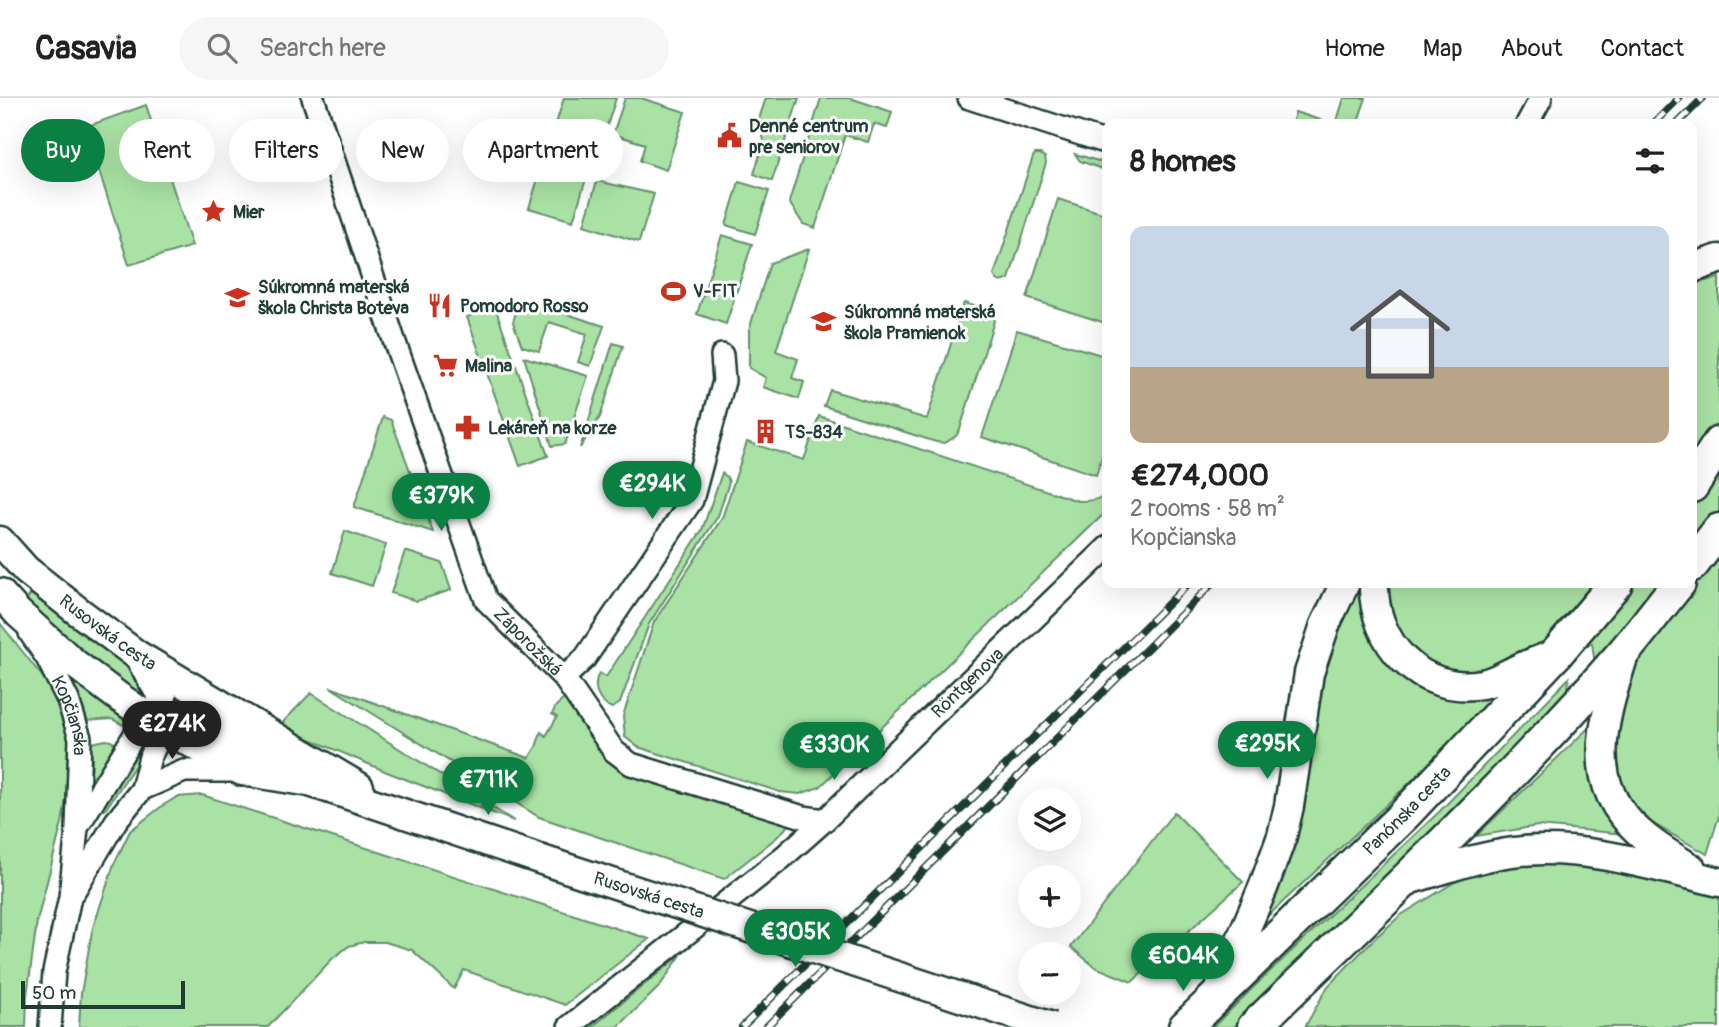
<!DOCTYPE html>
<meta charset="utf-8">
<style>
body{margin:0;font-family:Pangolin,sans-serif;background:#f6f6f6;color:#222;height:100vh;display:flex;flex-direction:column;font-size:26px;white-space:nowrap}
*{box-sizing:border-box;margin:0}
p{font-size:23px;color:#767676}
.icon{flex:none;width:38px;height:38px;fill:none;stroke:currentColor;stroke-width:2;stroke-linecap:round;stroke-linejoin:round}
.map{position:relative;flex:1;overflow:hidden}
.sheet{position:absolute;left:1102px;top:21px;width:595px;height:469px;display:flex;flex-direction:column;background:#fff;border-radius:14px;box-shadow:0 7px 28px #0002}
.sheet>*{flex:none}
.banner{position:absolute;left:21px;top:21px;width:665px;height:63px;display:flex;gap:14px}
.controls{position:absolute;left:1018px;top:690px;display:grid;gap:14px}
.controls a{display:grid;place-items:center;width:63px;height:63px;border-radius:50%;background:#fff;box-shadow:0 7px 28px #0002;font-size:35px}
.scale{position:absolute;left:21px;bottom:18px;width:164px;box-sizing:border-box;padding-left:7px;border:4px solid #1f3d34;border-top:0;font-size:19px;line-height:24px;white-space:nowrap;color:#1f3d34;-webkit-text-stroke:5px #fff;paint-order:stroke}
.price{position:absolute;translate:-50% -60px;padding:0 16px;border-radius:24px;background:#0b8043;color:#fff;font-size:23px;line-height:46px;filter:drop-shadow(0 2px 4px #0008)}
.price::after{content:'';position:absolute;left:50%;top:42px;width:21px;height:16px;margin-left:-10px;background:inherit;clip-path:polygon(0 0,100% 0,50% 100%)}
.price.selected{background:#222;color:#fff}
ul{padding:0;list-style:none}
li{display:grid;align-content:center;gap:14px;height:371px;padding:0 28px}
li+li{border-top:2px solid #e0e0e0}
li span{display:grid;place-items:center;height:217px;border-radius:14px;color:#555}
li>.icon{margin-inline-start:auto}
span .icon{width:126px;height:126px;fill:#fffc;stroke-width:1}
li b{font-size:30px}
h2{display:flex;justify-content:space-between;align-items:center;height:84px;padding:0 28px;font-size:30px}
.tag{padding:0 24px;border-radius:32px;background:#fff;box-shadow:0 7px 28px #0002;font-size:24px;line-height:63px}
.tag.selected{background:#0b8043;color:#fff}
header{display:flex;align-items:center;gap:42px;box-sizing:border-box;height:98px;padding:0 35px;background:#fff;border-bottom:2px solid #e0e0e0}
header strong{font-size:33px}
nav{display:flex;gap:38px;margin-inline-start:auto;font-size:24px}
.search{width:490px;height:63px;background:#f6f6f6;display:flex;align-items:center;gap:18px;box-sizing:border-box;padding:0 24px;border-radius:38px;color:#767676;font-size:26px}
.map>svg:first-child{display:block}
.green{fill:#aae2a5;stroke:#64906c;stroke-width:2}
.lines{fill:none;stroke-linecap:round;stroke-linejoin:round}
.minor-casing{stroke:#1f3d34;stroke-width:26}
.tertiary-casing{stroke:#1f3d34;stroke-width:33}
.secondary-casing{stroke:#1f3d34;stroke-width:37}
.minor{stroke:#fff;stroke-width:21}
.tertiary{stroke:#fff;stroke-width:28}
.secondary{stroke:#fff;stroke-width:32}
.rail-casing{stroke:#1f3d34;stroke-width:8}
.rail{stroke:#fff;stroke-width:5;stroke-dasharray:16;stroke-linecap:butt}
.tertiary-bridge-casing{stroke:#1f3d34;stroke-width:33;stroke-linecap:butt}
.tertiary-bridge{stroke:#fff;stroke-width:28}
.labels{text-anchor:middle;stroke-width:6;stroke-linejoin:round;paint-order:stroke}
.poi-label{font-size:18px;font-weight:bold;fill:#1f3d34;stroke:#fff;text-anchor:start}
.street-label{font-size:18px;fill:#1f3d34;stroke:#fff}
</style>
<header>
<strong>Casavia</strong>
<div class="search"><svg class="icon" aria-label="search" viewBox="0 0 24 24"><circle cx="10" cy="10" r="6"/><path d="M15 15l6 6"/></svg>Search here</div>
<nav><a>Home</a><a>Map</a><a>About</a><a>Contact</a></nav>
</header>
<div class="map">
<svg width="1719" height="929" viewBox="0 0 1719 929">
<rect width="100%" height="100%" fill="#fff"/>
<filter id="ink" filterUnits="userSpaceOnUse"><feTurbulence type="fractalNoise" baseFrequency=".0143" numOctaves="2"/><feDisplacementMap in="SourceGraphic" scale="14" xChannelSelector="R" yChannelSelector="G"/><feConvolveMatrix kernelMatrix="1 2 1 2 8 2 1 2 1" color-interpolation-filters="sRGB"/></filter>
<g filter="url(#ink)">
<path class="green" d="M 564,0 L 616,0 L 605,34 L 589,29 L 585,42 L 554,32 Z
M 625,0 L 641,0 L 685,14 L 666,72 L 640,63 L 645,46 L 613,36 Z
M 766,0 L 799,0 L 772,83 L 754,76 L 764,43 L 759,21 Z
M 821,0 L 850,0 L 892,14 L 887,30 L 874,26 L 868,44 L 845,37 L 815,130 L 803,126 L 789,104 Z
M 1344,0 L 1366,0 L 1357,26 L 1336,26 Z
M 146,7 L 192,148 L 129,167 L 85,29 Z
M 1295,14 L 1333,26 L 1292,26 Z
M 546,55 L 590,68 L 573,123 L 529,110 Z
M 1035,56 L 1040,56 L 1045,59 L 1046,65 L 1009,181 C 1002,185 997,185 994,177 L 1033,59 Z
M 1075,56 L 1108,66 L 1108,73 L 1080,63 Z
M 597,83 L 654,96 L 639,144 L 584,127 Z
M 739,84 L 769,93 L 755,136 L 726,127 Z
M 1058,101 L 1108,117 L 1108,226 L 1027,200 Z
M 722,137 L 752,146 L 726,226 L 697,216 Z
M 809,151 L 776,253 L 798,261 L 792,280 L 804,284 L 799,301 L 763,289 L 766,280 L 749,270 L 749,232 L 770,165 Z
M 1719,180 L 1719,718 L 1707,756 L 1643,720 L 1625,736 L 1538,728 L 1476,738 L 1602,617 L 1592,545 L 1504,596 L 1252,833 L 1320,573 L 1356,485 L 1692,485 L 1692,186 Z
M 520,201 L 604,228 L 590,268 L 578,264 L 587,236 L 549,224 L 539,253 L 522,248 L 513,224 Z
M 964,205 C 975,209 992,210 994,223 L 960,331 L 956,338 L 945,345 L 936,344 L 824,308 L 830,292 L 927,321 Z
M 495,209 L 548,358 L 520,368 L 467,219 Z
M 1017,232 L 1108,259 L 1108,340 L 1096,377 L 982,339 Z
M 613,245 L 623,248 L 600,319 L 580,350 Z
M 524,259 L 588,278 L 565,346 L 552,348 Z
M 819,318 L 1078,403 C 1091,403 1100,403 1108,392 L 1108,412 L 820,689 L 800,696 L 780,694 L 638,649 L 625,639 L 623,618 L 654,524 L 722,420 L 747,344 L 804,362 Z
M 383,319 L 391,322 L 433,434 L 354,409 Z
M 722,375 L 727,379 L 729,384 L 718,418 L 649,526 L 620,605 L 612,610 C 597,605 592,588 599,575 L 606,579 L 702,432 Z
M 345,433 L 386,447 L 372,488 L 332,475 Z
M 405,453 L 442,465 L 451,492 L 417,503 L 391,495 Z
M 34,496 L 76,531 L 135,574 L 145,592 L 146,600 L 144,601 L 88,560 L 28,504 L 27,501 L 30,497 Z
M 0,525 L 52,591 L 64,617 L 73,662 L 62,725 L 37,823 L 27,898 L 26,929 L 0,929 Z
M 1569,580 L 1567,604 L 1234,929 L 1213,929 L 1264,879 L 1439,714 Z
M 71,581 L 132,626 L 129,630 L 112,621 L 86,623 L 84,612 L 69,584 Z
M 330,589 L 529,660 L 536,649 L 541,634 L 546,638 L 557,619 L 552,616 L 556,608 L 564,601 L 569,603 L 615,664 L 791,725 L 776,740 L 724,781 L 539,719 Z
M 311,595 L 514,723 L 387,674 L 282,629 L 284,623 Z
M 106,642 L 111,643 L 119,648 L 94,687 L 90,685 L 92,666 L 91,645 Z
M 135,656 L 140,660 L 105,712 L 102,711 Z
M 202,697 L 649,841 L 565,907 L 464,872 L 454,891 L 412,852 L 385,844 L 364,844 L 349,848 L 332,861 L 268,929 L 79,929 L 81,895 L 92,833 L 114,766 L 130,733 L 162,708 L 177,699 Z
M 1174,714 L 1243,784 L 1132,884 L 1095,869 L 1071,849 Z
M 1562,763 L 1617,770 L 1719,800 L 1719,929 L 1305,929 L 1328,888 L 1375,840 L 1401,817 L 1455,784 L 1497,768 Z
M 681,857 L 659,889 L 618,929 L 592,929 Z"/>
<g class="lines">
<defs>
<g id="minor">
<path id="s1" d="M 313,0 L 394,242 L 486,502 L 564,580 L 614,653 L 631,666 L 803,719 L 825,722"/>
<path d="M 969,0 L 1108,45"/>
<path d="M 1527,26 L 1541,0"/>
<path id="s2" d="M 30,535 L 47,560 L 68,602 L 80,640 L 77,730 L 70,799 L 54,874 L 50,929"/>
<path d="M 564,580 L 585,560 L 692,402 L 724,283 L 722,257"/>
<path d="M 142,691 L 184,673 L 241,673"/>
<path d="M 74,793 L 116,723 L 142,691 L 150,659 L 157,645 L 159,627 L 137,633 L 78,728"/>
<path id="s3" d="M 569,929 L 782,760 L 825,722 L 1108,449"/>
</g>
<g id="tertiary">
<path d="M 1692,170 L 1719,161"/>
<path id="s4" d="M 0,443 L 26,472 L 79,514 L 137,557 L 359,689"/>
<path d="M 1374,485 C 1372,544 1420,597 1482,586 C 1497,583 1508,575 1522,569 C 1533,564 1546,560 1557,555"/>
<path d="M 0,495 L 18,515 L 75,566 L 116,597 L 159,627 L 242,673 L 310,684 L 554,766"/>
<path d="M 1625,553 C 1606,616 1580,682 1638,733 C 1654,748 1673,759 1691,770"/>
<path d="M 139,559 L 162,598 L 159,627"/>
<path d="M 159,627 L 200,622 L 296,676"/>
<path d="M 1404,783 C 1439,773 1476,759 1513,754 C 1580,745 1654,768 1719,784"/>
<path d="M 1217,897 L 1263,790 L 1282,738 L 1289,708 L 1309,575 L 1325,527 L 1345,485"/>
</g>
<g id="secondary">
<path d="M 1692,388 L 1719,345"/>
<path d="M 1692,467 L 1719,432"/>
<path id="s5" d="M 1185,929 L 1405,716 L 1557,555 L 1616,485"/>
<path d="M 1254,929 C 1379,807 1508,687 1623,555 C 1642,533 1660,508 1679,485"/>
</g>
</defs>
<use href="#minor" class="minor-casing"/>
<use href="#tertiary" class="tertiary-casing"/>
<use href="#secondary" class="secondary-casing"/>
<use href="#minor" class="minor"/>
<use href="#tertiary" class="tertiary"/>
<use href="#secondary" class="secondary"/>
<defs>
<path id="rail" d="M 1653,26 L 1679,0
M 1677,26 L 1703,0
M 742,929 L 1189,485
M 766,929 L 1213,485"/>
</defs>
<use href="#rail" class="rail-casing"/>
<use href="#rail" class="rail"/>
<defs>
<g id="tertiary-bridge">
<path id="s6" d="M 554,766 L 1052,929"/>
</g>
</defs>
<use href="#tertiary-bridge" class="tertiary-bridge-casing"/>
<use href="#tertiary-bridge" class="tertiary-bridge"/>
</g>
</g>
<defs>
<symbol id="civic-bare" viewBox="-9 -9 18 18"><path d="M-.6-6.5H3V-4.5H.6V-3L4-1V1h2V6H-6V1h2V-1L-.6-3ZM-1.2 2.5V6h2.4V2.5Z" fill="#c8321e" stroke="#fff" stroke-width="2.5" paint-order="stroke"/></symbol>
<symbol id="sight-bare" viewBox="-9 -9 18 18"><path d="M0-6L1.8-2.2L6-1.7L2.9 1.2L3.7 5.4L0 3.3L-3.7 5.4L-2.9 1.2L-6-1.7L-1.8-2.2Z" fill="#c8321e" stroke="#fff" stroke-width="2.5" paint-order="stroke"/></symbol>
<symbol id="stadium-bare" viewBox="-9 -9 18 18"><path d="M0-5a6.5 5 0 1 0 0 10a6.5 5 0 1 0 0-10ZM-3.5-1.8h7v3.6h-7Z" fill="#c8321e" stroke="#fff" stroke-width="2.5" paint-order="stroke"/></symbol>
<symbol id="school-bare" viewBox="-9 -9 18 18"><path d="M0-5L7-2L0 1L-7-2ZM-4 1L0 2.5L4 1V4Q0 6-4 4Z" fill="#c8321e" stroke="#fff" stroke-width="2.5" paint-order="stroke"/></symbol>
<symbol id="restaurant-bare" viewBox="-9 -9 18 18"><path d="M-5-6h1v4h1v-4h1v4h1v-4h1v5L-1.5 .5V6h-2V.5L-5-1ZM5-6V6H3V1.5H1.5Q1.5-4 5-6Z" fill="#c8321e" stroke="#fff" stroke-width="2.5" paint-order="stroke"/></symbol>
<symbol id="supermarket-bare" viewBox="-9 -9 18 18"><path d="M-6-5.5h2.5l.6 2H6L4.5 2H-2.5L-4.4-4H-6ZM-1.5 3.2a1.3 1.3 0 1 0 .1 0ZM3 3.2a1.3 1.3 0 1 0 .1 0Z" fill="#c8321e" stroke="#fff" stroke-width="2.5" paint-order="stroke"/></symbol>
<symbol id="pharmacy-bare" viewBox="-9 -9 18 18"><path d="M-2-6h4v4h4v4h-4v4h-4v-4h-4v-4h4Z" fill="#c8321e" stroke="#fff" stroke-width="2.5" paint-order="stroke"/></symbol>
<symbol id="building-bare" viewBox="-9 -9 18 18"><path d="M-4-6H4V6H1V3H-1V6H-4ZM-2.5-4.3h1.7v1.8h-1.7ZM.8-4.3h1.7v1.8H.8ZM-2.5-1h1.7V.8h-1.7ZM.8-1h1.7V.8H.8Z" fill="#c8321e" stroke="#fff" stroke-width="2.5" paint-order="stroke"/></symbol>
</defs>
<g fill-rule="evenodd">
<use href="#civic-bare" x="712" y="20" width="35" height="35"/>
<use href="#sight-bare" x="196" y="96" width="35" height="35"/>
<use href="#stadium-bare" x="656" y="176" width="35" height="35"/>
<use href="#school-bare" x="220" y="182" width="35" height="35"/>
<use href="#restaurant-bare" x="422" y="190" width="35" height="35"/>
<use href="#school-bare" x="806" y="206" width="35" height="35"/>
<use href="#supermarket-bare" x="428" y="250" width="35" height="35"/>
<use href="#pharmacy-bare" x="450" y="312" width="35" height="35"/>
<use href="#building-bare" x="748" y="316" width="35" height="35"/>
</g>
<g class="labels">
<g class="poi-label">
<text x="749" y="34">Denné centrum<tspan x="749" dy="21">pre seniorov</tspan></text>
<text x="233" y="120">Mier</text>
<text x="258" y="195">Súkromná materská<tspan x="258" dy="21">škola Christa Boteva</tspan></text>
<text x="693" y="199">V-FIT</text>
<text x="460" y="214">Pomodoro Rosso</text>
<text x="844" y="220">Súkromná materská<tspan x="844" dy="21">škola Pramienok</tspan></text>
<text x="465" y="274">Malina</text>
<text x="488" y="336">Lekáreň na korze</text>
<text x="785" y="340">TS-834</text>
</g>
<g class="street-label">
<text dy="6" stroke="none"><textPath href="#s4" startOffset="142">Rusovská cesta</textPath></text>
<text dy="6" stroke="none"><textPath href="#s1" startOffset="590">Záporožská</textPath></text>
<text dy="6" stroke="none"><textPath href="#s3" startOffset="527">Röntgenova</textPath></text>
<text dy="6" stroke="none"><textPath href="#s2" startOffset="93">Kopčianska</textPath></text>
<text dy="6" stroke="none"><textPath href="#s5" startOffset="310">Panónska cesta</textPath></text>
<text dy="6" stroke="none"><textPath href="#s6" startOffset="100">Rusovská cesta</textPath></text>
</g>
</g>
</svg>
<div class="controls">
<a><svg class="icon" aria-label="layers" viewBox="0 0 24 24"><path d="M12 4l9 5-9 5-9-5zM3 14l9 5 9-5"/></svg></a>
<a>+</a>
<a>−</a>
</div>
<div class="scale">50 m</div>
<b class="price" style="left:652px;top:423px">€294K</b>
<b class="price" style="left:441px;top:435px">€379K</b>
<b class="price selected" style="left:172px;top:663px">€274K</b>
<b class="price" style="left:1267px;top:683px">€295K</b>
<b class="price" style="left:834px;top:684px">€330K</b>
<b class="price" style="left:488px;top:719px">€711K</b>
<b class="price" style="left:795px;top:871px">€305K</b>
<b class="price" style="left:1183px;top:895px">€604K</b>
<div class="banner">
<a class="tag selected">Buy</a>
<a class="tag">Rent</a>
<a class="tag">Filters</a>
<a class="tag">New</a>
<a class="tag">Apartment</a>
</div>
<section class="sheet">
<h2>8 homes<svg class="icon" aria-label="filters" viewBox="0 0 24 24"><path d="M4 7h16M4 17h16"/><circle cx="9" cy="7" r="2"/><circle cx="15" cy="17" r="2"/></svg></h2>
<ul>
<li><span style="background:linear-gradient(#c9d6e8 65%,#b9a48a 0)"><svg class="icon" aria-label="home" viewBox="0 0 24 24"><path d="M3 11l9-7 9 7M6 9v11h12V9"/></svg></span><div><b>€274,000</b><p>2 rooms · 58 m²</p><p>Kopčianska</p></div></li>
</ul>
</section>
</div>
